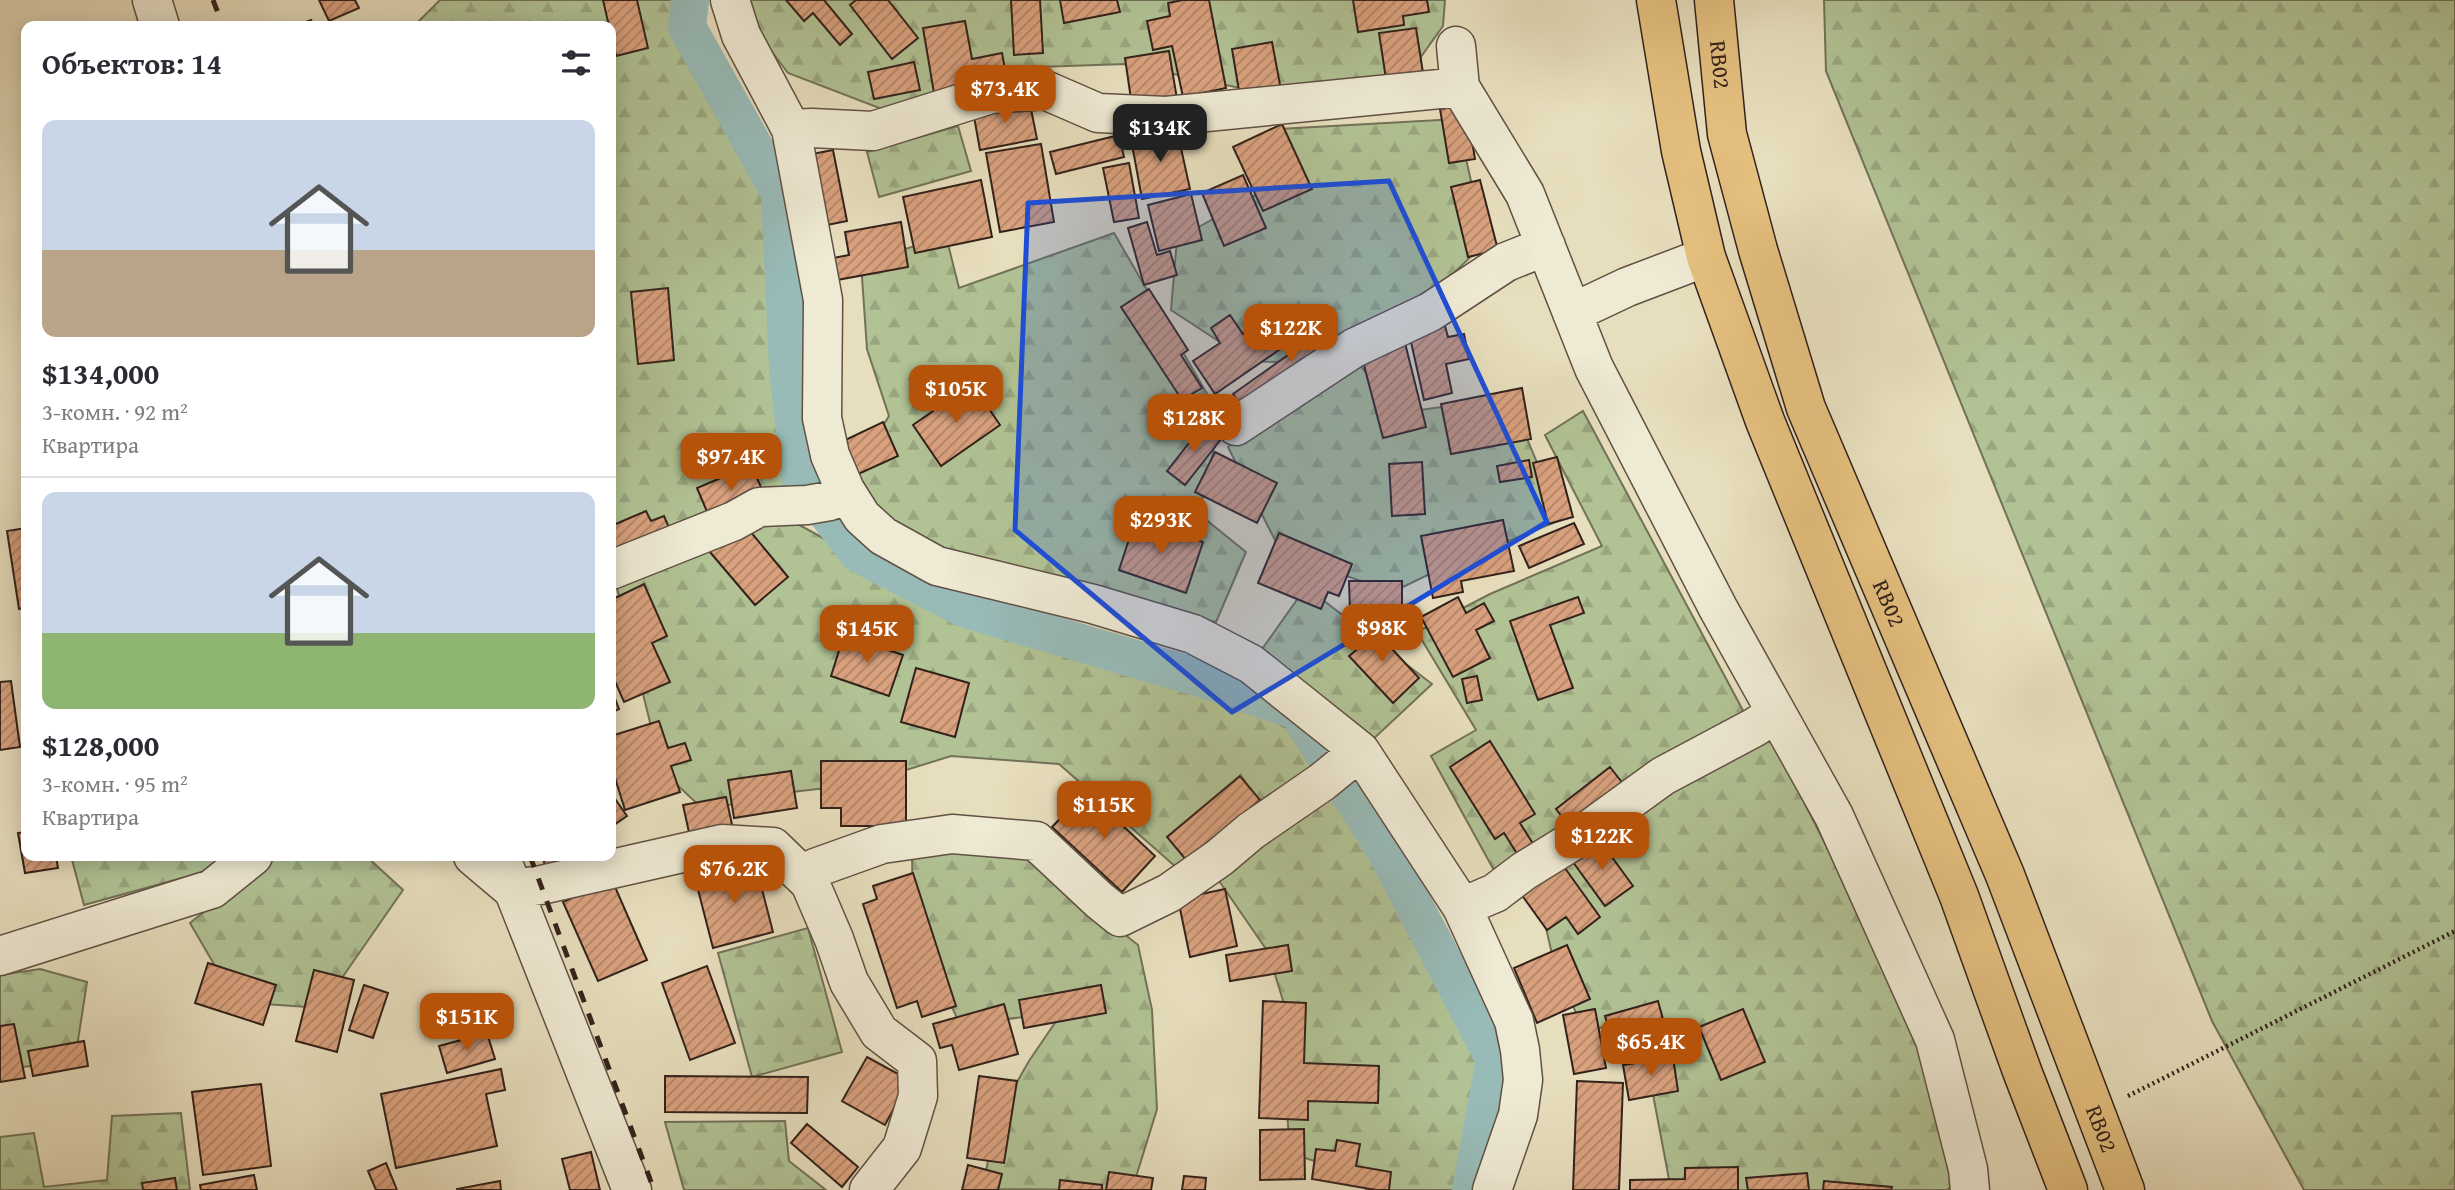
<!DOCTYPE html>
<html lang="ru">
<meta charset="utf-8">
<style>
body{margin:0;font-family:"Gentium Book Plus",serif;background:#f7f7f7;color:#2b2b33;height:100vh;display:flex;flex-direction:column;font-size:26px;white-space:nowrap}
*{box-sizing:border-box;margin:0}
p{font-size:23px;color:#7c7c81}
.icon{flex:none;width:38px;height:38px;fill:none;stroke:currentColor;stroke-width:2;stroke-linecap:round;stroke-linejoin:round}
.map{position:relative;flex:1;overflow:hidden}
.drawer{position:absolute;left:21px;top:21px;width:595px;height:840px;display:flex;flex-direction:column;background:#fff;border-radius:14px;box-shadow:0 4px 18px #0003}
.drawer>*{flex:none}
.price{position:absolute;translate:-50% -60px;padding:0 16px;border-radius:14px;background:#b45309;color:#fff;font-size:23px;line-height:46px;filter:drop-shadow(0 2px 4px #0008)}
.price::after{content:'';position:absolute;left:50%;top:42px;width:21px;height:16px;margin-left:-10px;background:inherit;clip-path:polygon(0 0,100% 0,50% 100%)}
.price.active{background:#222;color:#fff}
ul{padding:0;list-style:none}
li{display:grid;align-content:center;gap:14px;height:371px;padding:0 21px}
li+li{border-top:2px solid #e1e1e2}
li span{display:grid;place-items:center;height:217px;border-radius:14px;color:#555}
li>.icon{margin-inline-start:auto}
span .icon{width:126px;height:126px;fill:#fffc;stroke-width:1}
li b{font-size:30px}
h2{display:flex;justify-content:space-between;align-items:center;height:84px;padding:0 21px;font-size:30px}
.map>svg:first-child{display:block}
.forest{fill:url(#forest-firs);stroke:#727258;stroke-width:2}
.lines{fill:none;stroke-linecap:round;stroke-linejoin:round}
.canal{stroke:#98bbb8;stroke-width:38}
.building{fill:url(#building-hatch);stroke:#33221b;stroke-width:2}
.minor-casing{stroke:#605144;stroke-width:41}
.highway-casing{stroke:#33221b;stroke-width:41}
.path{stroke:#33221b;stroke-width:4.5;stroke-dasharray:2 3.5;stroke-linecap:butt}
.minor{stroke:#efead4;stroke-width:38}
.highway{stroke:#e4bf7e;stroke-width:38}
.rail{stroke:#33221b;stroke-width:5;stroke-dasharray:12 12;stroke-linecap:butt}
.marked{fill:#1d4ed8;fill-opacity:0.2;stroke:#1d4ed8;stroke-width:5;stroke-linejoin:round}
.labels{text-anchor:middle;stroke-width:5;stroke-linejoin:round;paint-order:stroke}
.street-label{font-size:23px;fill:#33221b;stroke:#efead4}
</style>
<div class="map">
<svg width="2455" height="1190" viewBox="0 0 2455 1190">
<defs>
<pattern id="forest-firs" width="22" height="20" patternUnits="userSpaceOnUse" patternTransform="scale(1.75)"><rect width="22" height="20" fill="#b1c294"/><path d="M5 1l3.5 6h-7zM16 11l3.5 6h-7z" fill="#99a67f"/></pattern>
<pattern id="building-hatch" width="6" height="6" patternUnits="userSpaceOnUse" patternTransform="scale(1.75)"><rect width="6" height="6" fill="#d9a17e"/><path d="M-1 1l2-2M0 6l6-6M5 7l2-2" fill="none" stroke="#b18366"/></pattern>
</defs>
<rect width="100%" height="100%" fill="#e7debd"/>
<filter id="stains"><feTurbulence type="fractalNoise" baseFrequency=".00286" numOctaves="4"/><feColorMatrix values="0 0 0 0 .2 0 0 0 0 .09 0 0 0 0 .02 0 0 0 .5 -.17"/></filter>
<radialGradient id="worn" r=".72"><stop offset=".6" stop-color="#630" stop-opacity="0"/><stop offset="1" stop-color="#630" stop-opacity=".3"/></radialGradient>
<path class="forest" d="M 440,0 L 684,0 L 682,26 L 734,104 L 775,193 L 781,367 L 793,483 L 787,499 L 611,553 L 611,26 L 414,26 Z
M 743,0 L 1445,0 L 1443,26 L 1408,75 L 1264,93 L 1126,64 L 1005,68 L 887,111 L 788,73 L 743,14 Z
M 1824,0 L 2455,0 L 2455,1190 L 2304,1190 L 2212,1021 L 1826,71 Z
M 1457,119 L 1485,243 L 1429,297 L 1298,363 L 1249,361 L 1171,310 L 1177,239 L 1265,190 L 1279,129 Z
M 958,126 L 971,171 L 879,197 L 867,152 Z
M 1114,233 L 1221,418 L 1199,514 L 1246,552 L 1216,622 L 1098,596 L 926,553 L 845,485 L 889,416 L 867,349 L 861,263 L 946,236 L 959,288 Z
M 1356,360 L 1397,413 L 1510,398 L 1561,520 L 1448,565 L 1393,592 L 1282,554 L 1228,447 Z
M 1583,411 L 1747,718 L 1495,872 L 1431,756 L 1476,730 L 1417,632 L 1490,594 L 1602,546 L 1545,435 Z
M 783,516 L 967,617 L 1200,684 L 1297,733 L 1321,768 L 1177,868 L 1059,764 L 951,756 L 861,784 L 792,792 L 704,810 L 662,771 L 615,580 Z
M 1306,587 L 1432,684 L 1368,744 L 1260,652 Z
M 1771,737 L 1926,1043 L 1953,1185 L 1947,1190 L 1671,1190 L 1639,1020 L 1584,1031 L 1554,963 L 1536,884 L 1665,787 Z
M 1335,788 L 1377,848 L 1488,1065 L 1466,1190 L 1366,1190 L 1369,1179 L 1290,1153 L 1285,1084 L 1293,1033 L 1268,952 L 1215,875 Z
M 1035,852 L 1093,909 L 1138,945 L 1152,1010 L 1157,1109 L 1132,1190 L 982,1189 L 998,1115 L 1029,1061 L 1063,1011 L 961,1026 L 913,927 L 912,854 Z
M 71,856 L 219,856 L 222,867 L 84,905 Z
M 275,856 L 366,856 L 403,890 L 321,1008 L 236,1002 L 190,923 Z
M 808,928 L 842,1052 L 752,1077 L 718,953 Z
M 40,969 L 87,982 L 75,1060 L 0,1070 L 0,975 Z
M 181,1113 L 190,1190 L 0,1190 L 0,1137 L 34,1133 L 44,1187 L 107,1180 L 112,1116 Z
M 785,1121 L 789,1161 L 826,1190 L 684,1190 L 665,1122 Z"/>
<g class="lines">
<path class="canal" d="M 690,0 L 687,27 L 780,193 L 788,367 L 800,479 L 859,554 L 966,609 L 1200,678 L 1297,711 L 1383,846 L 1495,1060 L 1471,1190"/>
</g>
<path class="building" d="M 319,0 L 355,0 L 359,8 L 329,21 Z
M 603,0 L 637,0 L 648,48 L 616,56 L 611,26 L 609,26 Z
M 786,0 L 824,0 L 852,34 L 840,45 L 813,13 L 804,21 Z
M 856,0 L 888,0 L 918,38 L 892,59 L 850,5 Z
M 1011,0 L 1040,0 L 1043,53 L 1014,55 Z
M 1060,0 L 1117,0 L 1120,12 L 1064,23 Z
M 1183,0 L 1209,0 L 1226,88 L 1183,97 L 1172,46 L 1153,50 L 1147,21 L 1170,16 L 1168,3 Z
M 1353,0 L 1427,0 L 1429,12 L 1403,16 L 1404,25 L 1358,32 Z
M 311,20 L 314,26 L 295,26 Z
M 965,21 L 972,59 L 1002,53 L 1007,80 L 934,93 L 923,28 Z
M 1416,28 L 1423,73 L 1386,79 L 1379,33 Z
M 1272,42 L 1281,90 L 1240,97 L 1232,49 Z
M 1169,51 L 1177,99 L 1132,106 L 1125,58 Z
M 914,62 L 920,90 L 874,99 L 868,72 Z
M 1029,99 L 1037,139 L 980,150 L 973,111 Z
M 1466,105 L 1475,159 L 1449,163 L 1440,109 Z
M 1282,124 L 1312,189 L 1263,211 L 1233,147 Z
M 1177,130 L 1190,189 L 1142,199 L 1131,139 Z
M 1119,135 L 1124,157 L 1056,174 L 1050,152 Z
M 1041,144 L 1054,222 L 1000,232 L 986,153 Z
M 833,150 L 847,221 L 817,227 L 802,156 Z
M 1129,163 L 1139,218 L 1114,222 L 1103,168 Z
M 1243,175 L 1266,228 L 1224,246 L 1202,193 Z
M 981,180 L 992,237 L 915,253 L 903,197 Z
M 1480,180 L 1498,250 L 1468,257 L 1451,187 Z
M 1191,194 L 1202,240 L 1159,251 L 1148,205 Z
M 901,222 L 908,267 L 837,280 L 833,258 L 849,255 L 845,232 Z
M 1147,222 L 1157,255 L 1170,251 L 1177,275 L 1144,285 L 1128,228 Z
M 668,288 L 674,360 L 638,364 L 631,292 Z
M 1149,289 L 1188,350 L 1181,355 L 1202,388 L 1182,400 L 1121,307 Z
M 1319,313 L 1342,347 L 1247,414 L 1233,394 L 1305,343 L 1295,330 Z
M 1230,315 L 1243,334 L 1260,322 L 1279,350 L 1215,394 L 1193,361 L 1220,343 L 1211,328 Z
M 1445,326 L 1448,337 L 1464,334 L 1469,359 L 1446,364 L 1452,393 L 1424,400 L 1409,333 Z
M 1404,339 L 1426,427 L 1383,438 L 1360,350 Z
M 972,384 L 1000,425 L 941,466 L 913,425 Z
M 1522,388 L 1531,439 L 1451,454 L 1441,404 Z
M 883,422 L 898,456 L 854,476 L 839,443 Z
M 1204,424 L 1222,438 L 1185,485 L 1167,471 Z
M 1215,452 L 1277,483 L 1257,523 L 1195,492 Z
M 1557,457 L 1573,517 L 1548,524 L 1533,463 Z
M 1529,460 L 1532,477 L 1500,482 L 1497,466 Z
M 1422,462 L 1425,514 L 1392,516 L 1389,464 Z
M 751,465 L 766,498 L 711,521 L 697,488 Z
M 646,511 L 651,521 L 664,516 L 673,537 L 611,563 L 611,526 Z
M 1136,518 L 1203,542 L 1186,593 L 1119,570 Z
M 1503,520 L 1514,571 L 1461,581 L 1463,592 L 1433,598 L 1421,536 Z
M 1574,523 L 1584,544 L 1529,568 L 1519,546 Z
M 745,525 L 788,577 L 755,605 L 704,545 Z
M 26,528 L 26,607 L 19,609 L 7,531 Z
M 1279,533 L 1352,564 L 1339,596 L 1328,592 L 1321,609 L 1258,583 Z
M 1349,581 L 1402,581 L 1402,611 L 1350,612 Z
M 644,584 L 667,636 L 652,643 L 670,682 L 624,702 L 611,672 L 611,600 Z
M 1458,597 L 1466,613 L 1484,603 L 1494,621 L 1476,630 L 1490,658 L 1453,677 L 1421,617 Z
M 1578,597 L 1584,613 L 1550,625 L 1573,688 L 1538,700 L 1510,621 Z
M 1367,622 L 1419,678 L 1393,703 L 1349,656 L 1361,646 L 1351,636 Z
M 844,635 L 903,655 L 889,696 L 831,676 Z
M 916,668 L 969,683 L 955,737 L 901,722 Z
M 1477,676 L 1482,700 L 1467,703 L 1462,679 Z
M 11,681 L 20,747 L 0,750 L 0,682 Z
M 611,688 L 619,709 L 611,713 Z
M 659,721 L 668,748 L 685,743 L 691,760 L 671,766 L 680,792 L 625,810 L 611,765 L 611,736 Z
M 1490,741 L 1535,814 L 1520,823 L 1537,850 L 1521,860 L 1504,833 L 1495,839 L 1450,767 Z
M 821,761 L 906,761 L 906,826 L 841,826 L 841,808 L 821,808 Z
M 1610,767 L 1624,785 L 1570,827 L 1556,809 Z
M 791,771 L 797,808 L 734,818 L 728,780 Z
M 1240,776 L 1260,800 L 1187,861 L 1167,837 Z
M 1086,791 L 1155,856 L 1122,892 L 1052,827 Z
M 611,793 L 627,816 L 611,827 Z
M 726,797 L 733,829 L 690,837 L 683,805 Z
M 26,832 L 26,856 L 56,856 L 58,868 L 25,873 L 18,833 Z
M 1598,838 L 1633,886 L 1605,906 L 1570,858 Z
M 543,856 L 581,856 L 582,861 L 545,867 Z
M 1557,857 L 1600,917 L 1578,934 L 1566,917 L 1547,930 L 1516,887 Z
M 755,862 L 773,932 L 713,948 L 695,878 Z
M 913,873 L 956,1006 L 922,1017 L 917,1001 L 897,1008 L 863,904 L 877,899 L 873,886 Z
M 612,880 L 647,960 L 598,981 L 563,902 Z
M 1225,889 L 1237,946 L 1190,957 L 1178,899 Z
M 1288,945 L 1292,971 L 1230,981 L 1226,955 Z
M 1567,945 L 1590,999 L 1537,1023 L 1514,968 Z
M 208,963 L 276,985 L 263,1025 L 195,1003 Z
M 707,966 L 735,1043 L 690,1060 L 662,983 Z
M 314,970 L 354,980 L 337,1052 L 296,1041 Z
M 364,985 L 388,993 L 373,1038 L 349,1030 Z
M 1101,985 L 1106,1013 L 1024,1028 L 1019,1000 Z
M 1263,1001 L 1306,1003 L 1304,1063 L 1379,1066 L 1378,1103 L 1308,1101 L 1308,1120 L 1259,1118 Z
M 1658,1001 L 1670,1045 L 1617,1059 L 1605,1016 Z
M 1004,1004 L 1018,1054 L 959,1070 L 952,1045 L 940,1048 L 933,1024 Z
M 1595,1009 L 1606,1068 L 1574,1074 L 1563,1015 Z
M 1743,1009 L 1765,1062 L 1721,1080 L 1699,1027 Z
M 14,1024 L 25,1078 L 0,1082 L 0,1026 Z
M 487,1033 L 495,1059 L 447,1073 L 439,1046 Z
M 84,1041 L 88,1066 L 33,1076 L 28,1051 Z
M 867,1057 L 909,1080 L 885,1125 L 842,1101 Z
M 1673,1057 L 1678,1091 L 1629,1100 L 1623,1065 Z
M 501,1069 L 505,1090 L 486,1094 L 497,1146 L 396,1168 L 381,1094 Z
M 665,1076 L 808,1077 L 807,1113 L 665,1112 Z
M 979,1076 L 1017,1081 L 1004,1163 L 967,1158 Z
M 1577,1081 L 1623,1083 L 1619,1190 L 1573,1190 Z
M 261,1084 L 271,1166 L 203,1175 L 192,1092 Z
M 807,1124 L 858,1167 L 842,1187 L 791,1143 Z
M 1304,1129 L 1305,1179 L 1260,1180 L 1260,1130 Z
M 1337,1140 L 1360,1144 L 1356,1166 L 1391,1172 L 1389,1190 L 1376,1190 L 1312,1179 L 1316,1149 L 1335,1151 Z
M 591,1152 L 600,1190 L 570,1190 L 562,1159 Z
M 386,1163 L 397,1190 L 376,1190 L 368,1171 Z
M 968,1165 L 1002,1174 L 998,1190 L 962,1190 Z
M 1738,1167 L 1738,1190 L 1630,1190 L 1630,1180 L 1685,1179 L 1685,1168 Z
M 1109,1172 L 1153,1178 L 1151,1190 L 1106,1190 Z
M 1807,1173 L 1809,1190 L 1748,1190 L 1746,1178 Z
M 254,1175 L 257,1190 L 201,1190 L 200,1185 Z
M 1184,1176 L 1206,1178 L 1205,1190 L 1182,1190 Z
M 175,1178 L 177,1190 L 143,1190 L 142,1183 Z
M 1060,1180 L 1102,1185 L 1102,1190 L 1059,1190 Z
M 500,1181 L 501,1190 L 457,1190 L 457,1189 Z
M 1824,1181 L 1892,1187 L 1891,1190 L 1823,1190 Z"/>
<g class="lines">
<defs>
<path id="minor" d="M 152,0 L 160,26
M 730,0 L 741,35 L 791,129 L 823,300 L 822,418 L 830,455 L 845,490 L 862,517 L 883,536 L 937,566 L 1093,604 L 1193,634 L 1251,664 L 1360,751 L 1462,907 L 1514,1021 L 1520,1050 L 1523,1080 L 1518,1115 L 1492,1190
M 1456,46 L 1460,87 L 1525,194 L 1594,368 L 1718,608 L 1834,816 L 1935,1040 L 1968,1169 L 1970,1190
M 791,129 L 812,128 L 873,131 L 991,94 L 1045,90 L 1098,113 L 1166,116 L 1460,87
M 1572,313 L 1627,287 L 1706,257
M 1236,426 L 1354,348 L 1430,312 L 1506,262 L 1546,246
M 611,570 L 734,521 L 759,507 L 807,505 L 830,501 L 845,490
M 473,856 L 512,889 L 541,885 L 722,844 L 773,847 L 810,883 L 834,939 L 849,982 L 879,1032 L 917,1061 L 918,1096 L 902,1148 L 869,1190
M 504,866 L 632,1190
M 810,883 L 815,868 L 882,844 L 952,834 L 1036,841 L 1099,900 L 1120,917 L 1169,893 L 1219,858 L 1251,831 L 1322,782 L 1360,751
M 1462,907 L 1495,893 L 1524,871 L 1579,837 L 1663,776 L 1755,727 L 1776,713
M 0,956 L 212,889 L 253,856"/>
<g id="highway">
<path d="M 1656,0 L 1681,151 L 1706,257 L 1765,421 L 1959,896 L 2022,1071 L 2068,1190"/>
<path id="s1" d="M 1714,0 L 1727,134 L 1758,250 L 1806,408 L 2005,875 L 2125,1190"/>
</g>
</defs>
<use href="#minor" class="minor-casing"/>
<use href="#highway" class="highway-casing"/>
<path class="path" d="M 2128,1096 L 2455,931"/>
<use href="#minor" class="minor"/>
<use href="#highway" class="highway"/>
<path class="rail" d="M 213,0 L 223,26
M 530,856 L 654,1190"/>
</g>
<path class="marked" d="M 1389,181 L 1547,522 L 1232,712 L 1015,530 L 1028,203 Z"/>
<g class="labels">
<g class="street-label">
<text dy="8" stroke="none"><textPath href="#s1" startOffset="65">RB02</textPath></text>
<text dy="8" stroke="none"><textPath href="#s1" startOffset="632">RB02</textPath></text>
<text dy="8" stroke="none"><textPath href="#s1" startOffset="1199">RB02</textPath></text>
</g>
</g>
<rect width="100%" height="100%" filter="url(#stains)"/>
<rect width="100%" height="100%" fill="url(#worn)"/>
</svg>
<b class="price" style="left:1005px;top:125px">$73.4K</b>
<b class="price active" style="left:1160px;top:164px">$134K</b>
<b class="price" style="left:1291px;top:364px">$122K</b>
<b class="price" style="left:956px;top:425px">$105K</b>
<b class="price" style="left:1194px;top:454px">$128K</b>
<b class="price" style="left:731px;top:493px">$97.4K</b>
<b class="price" style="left:1161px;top:556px">$293K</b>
<b class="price" style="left:1382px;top:664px">$98K</b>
<b class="price" style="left:867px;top:665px">$145K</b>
<b class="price" style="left:1104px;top:841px">$115K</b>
<b class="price" style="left:1602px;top:872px">$122K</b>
<b class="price" style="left:734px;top:905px">$76.2K</b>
<b class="price" style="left:467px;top:1053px">$151K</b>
<b class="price" style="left:1651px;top:1078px">$65.4K</b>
<section class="drawer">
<h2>Объектов: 14<svg class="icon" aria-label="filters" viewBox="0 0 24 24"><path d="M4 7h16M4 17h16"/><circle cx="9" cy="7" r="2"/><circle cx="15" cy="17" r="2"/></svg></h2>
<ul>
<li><span style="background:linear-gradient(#c9d6e8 60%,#b9a48a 0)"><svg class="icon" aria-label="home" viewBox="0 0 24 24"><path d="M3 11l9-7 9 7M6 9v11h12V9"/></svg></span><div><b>$134,000</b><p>3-комн. · 92 m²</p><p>Квартира</p></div></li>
<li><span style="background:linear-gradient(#c9d6e8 65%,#8fb573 0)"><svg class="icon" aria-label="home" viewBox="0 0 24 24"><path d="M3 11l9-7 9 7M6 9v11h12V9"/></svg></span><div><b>$128,000</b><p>3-комн. · 95 m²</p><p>Квартира</p></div></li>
</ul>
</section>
</div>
